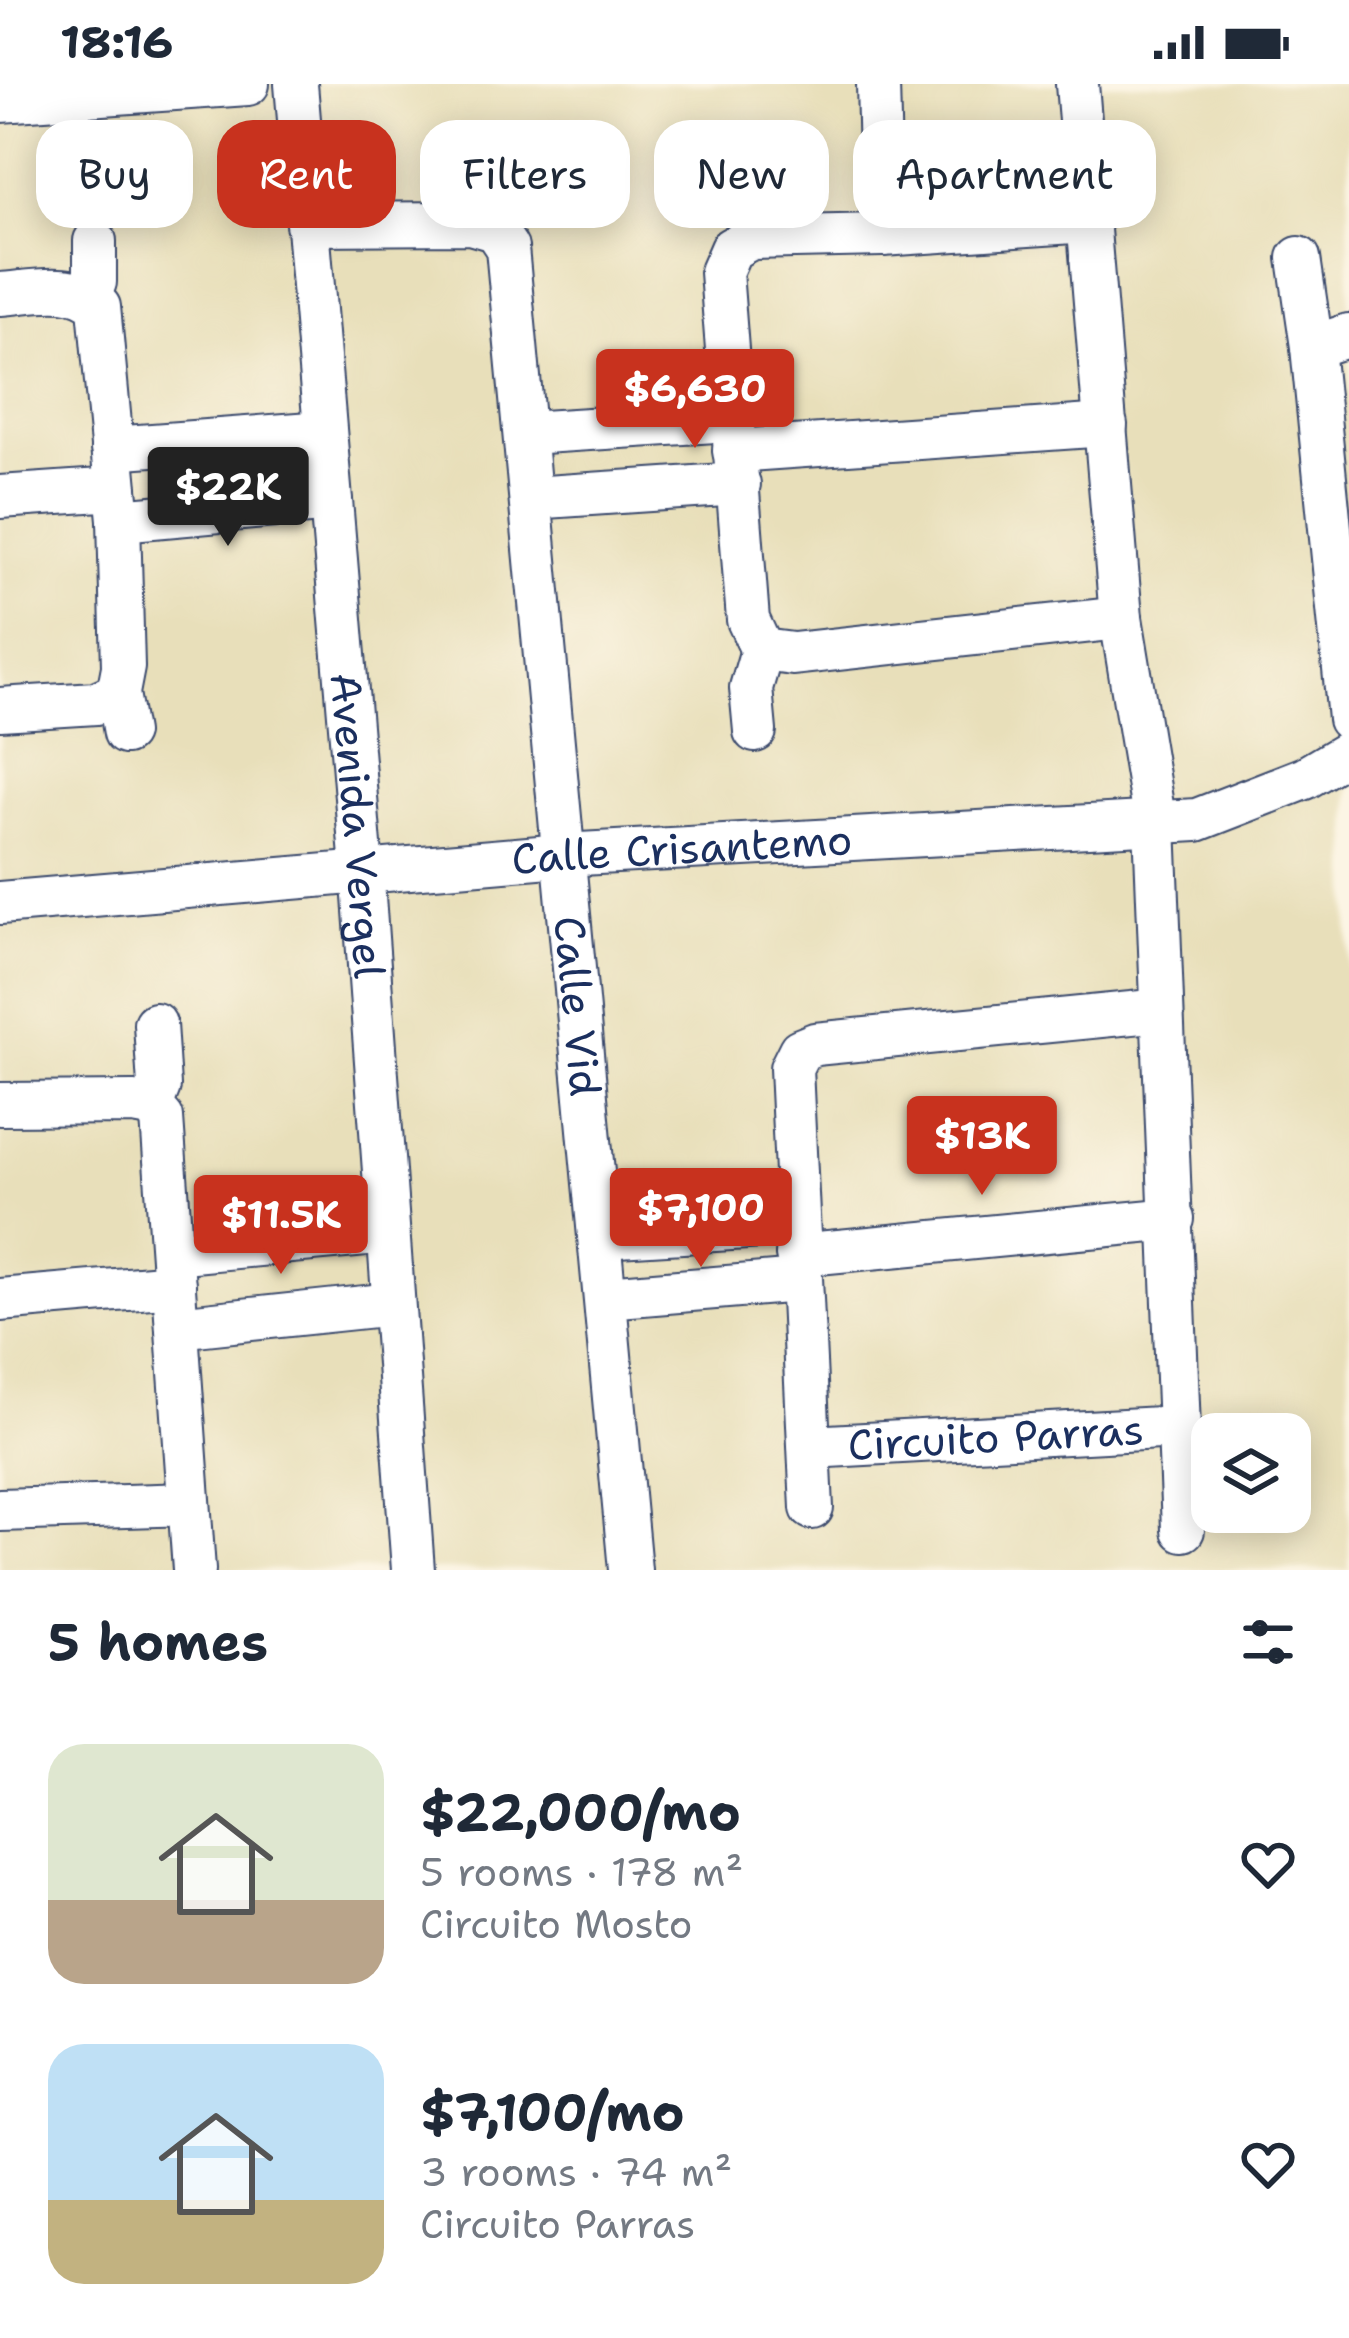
<!DOCTYPE html>
<meta charset="utf-8">
<style>
body{margin:0;font-family:"Shantell Sans",sans-serif;background:#f2f2f3;color:#1f2937;height:100vh;display:flex;flex-direction:column;font-size:45px;white-space:nowrap}
*{box-sizing:border-box;margin:0}
p{font-size:39px;color:#747a83}
.icon{flex:none;width:66px;height:66px;fill:none;stroke:currentColor;stroke-width:2;stroke-linecap:round;stroke-linejoin:round}
.map{position:relative;height:1486px;overflow:hidden}
.sheet{display:flex;flex-direction:column;background:#fff;flex:1}
.sheet>*{flex:none}
.guide{position:absolute;left:36px;top:36px;width:1278px;height:108px;display:flex;gap:24px}
.tools{position:absolute;left:1191px;top:1329px;display:grid;gap:24px}
.tools a{display:grid;place-items:center;width:120px;height:120px;border-radius:24px;background:#fff;box-shadow:0 6px 30px #0003;font-size:60px}
.price{position:absolute;translate:-50% -102px;padding:0 27px;border-radius:12px;background:#c8321e;color:#fff;font-size:39px;line-height:78px;filter:drop-shadow(0 3px 6px #0008)}
.price::after{content:'';position:absolute;left:50%;top:72px;width:36px;height:27px;margin-left:-18px;background:inherit;clip-path:polygon(0 0,100% 0,50% 100%)}
.price.selected{background:#222;color:#fff}
ul{padding:0;list-style:none}
li{display:flex;align-items:center;gap:36px;height:300px;padding:0 48px}
li span{display:grid;place-items:center;flex:none;width:336px;height:240px;border-radius:36px;color:#555}
li>.icon{margin-inline-start:auto}
span .icon{width:144px;height:144px;fill:#fffc;stroke-width:1}
li b{font-size:51px}
h2{display:flex;justify-content:space-between;align-items:center;height:144px;padding:0 48px;font-size:51px}
.pill{padding:0 42px;border-radius:36px;background:#fff;box-shadow:0 6px 30px #0003;font-size:42px;line-height:108px}
.pill.selected{background:#c8321e;color:#fff}
.status{display:flex;justify-content:space-between;align-items:center;height:84px;padding:0 60px;background:#fff;direction:ltr}
.status svg{height:33px;fill:currentColor}
.map>svg:first-child{display:block}
.lines{fill:none;stroke-linecap:round;stroke-linejoin:round}
.minor-casing{stroke:#3a496c;stroke-width:46}
.minor{stroke:#fff;stroke-width:42}
.labels{text-anchor:middle;stroke-width:10;stroke-linejoin:round;paint-order:stroke}
.street-label{font-size:42px;fill:#1b2f5e;stroke:#fcf5e5}
</style>
<div class="status"><b>18:16</b><svg viewBox="0 0 49 12"><path d="M0 12V9h3v3zM5 12V6h3v6zM10 12V3h3v9zM15 12V0h3v12zM26 1h20v11H26zM47 4h2v5h-2z"/></svg></div>
<div class="map">
<svg width="1349" height="1486" viewBox="0 0 1349 1486">
<rect width="100%" height="100%" fill="#fcf5e5"/>
<filter id="ink" filterUnits="userSpaceOnUse"><feTurbulence type="fractalNoise" baseFrequency=".00833" numOctaves="2"/><feDisplacementMap in="SourceGraphic" scale="24" xChannelSelector="R" yChannelSelector="G"/><feConvolveMatrix kernelMatrix="1 2 1 2 8 2 1 2 1" color-interpolation-filters="sRGB"/></filter>
<filter id="wash" filterUnits="userSpaceOnUse"><feTurbulence type="fractalNoise" baseFrequency=".004" numOctaves="4" result="noise"/><feDisplacementMap in="SourceGraphic" scale="48" xChannelSelector="R" yChannelSelector="G"/><feGaussianBlur stdDeviation="2.7" result="paint"/><feColorMatrix in="noise" values="0 0 0 0 0 0 0 0 0 0 0 0 0 0 0 0 0 1.4 0 .05"/><feComposite in="paint" operator="in"/></filter>
<g filter="url(#wash)">
<rect width="100%" height="100%" fill="#e8dfba"/>
</g>
<g filter="url(#ink)">
<g class="lines">
<defs>
<g id="minor">
<path id="s1" d="M 296,0 L 362,785 L 413,1486"/>
<path d="M 878,0 L 882,151"/>
<path d="M 1077,0 L 1121,534 L 1155,740 L 1183,1446"/>
<path d="M 0,17 L 248,0"/>
<path id="s2" d="M 307,140 L 470,139 L 495,146 L 507,164 L 630,1486"/>
<path d="M 1299,174 L 1312,263 L 1349,635"/>
<path d="M 0,210 C 32,208 76,196 99,223 L 119,436 L 123,583 L 118,609 L 125,649"/>
<path d="M 90,212 L 95,198 L 95,157"/>
<path d="M 1312,263 L 1349,251"/>
<path d="M 526,349 L 731,336"/>
<path d="M 112,364 L 325,348"/>
<path d="M 734,367 L 1106,341"/>
<path d="M 0,413 L 116,405"/>
<path d="M 531,414 L 739,400"/>
<path d="M 119,436 L 331,417"/>
<path d="M 762,566 L 748,536 L 721,188 L 731,165 L 751,154 L 882,151 L 1089,137"/>
<path d="M 762,566 L 793,570 L 1121,534"/>
<path d="M 0,625 L 96,619 L 118,609"/>
<path d="M 755,647 L 751,604 L 762,566"/>
<path id="s3" d="M 0,819 L 562,771 L 1197,736 L 1305,694 L 1349,668"/>
<path d="M 0,1020 L 134,1019 L 151,1022 L 162,1034 L 194,1486"/>
<path d="M 151,1022 L 159,1002 L 155,940"/>
<path d="M 601,1153 L 796,1141"/>
<path d="M 172,1169 L 388,1149"/>
<path d="M 797,1171 L 1173,1135"/>
<path d="M 606,1213 L 799,1197"/>
<path d="M 0,1216 L 174,1201"/>
<path d="M 177,1243 L 393,1220"/>
<path id="s4" d="M 810,1363 L 1179,1343"/>
<path d="M 812,1424 L 791,984 L 800,966 L 815,960 L 1162,926"/>
<path d="M 0,1426 L 189,1420"/>
</g>
</defs>
<use href="#minor" class="minor-casing"/>
<use href="#minor" class="minor"/>
</g>
</g>
<g class="labels">
<g class="street-label">
<text dy="15" stroke="none"><textPath href="#s1" startOffset="744">Avenida Vergel</textPath></text>
<text dy="15" stroke="none"><textPath href="#s3" startOffset="684">Calle Crisantemo</textPath></text>
<text dy="15" stroke="none"><textPath href="#s2" startOffset="972">Calle Vid</textPath></text>
<text dy="15" stroke="none"><textPath href="#s4" startOffset="186">Circuito Parras</textPath></text>
</g>
</g>
</svg>
<div class="tools">
<a><svg class="icon" aria-label="layers" viewBox="0 0 24 24"><path d="M12 4l9 5-9 5-9-5zM3 14l9 5 9-5"/></svg></a>
</div>
<b class="price" style="left:695px;top:367px">$6,630</b>
<b class="price selected" style="left:228px;top:465px">$22K</b>
<b class="price" style="left:982px;top:1114px">$13K</b>
<b class="price" style="left:701px;top:1186px">$7,100</b>
<b class="price" style="left:281px;top:1193px">$11.5K</b>
<div class="guide">
<a class="pill">Buy</a>
<a class="pill selected">Rent</a>
<a class="pill">Filters</a>
<a class="pill">New</a>
<a class="pill">Apartment</a>
</div>
</div>
<section class="sheet">
<h2>5 homes<svg class="icon" aria-label="filters" viewBox="0 0 24 24"><path d="M4 7h16M4 17h16"/><circle cx="9" cy="7" r="2"/><circle cx="15" cy="17" r="2"/></svg></h2>
<ul>
<li><span style="background:linear-gradient(#dfe7d0 65%,#b9a48a 0)"><svg class="icon" aria-label="home" viewBox="0 0 24 24"><path d="M3 11l9-7 9 7M6 9v11h12V9"/></svg></span><div><b>$22,000/mo</b><p>5 rooms · 178 m²</p><p>Circuito Mosto</p></div><svg class="icon" aria-label="heart" viewBox="0 0 24 24"><path d="M12 20l-8-8c-3-5 5-10 8-4 3-6 11-1 8 4z"/></svg></li>
<li><span style="background:linear-gradient(#bfe0f5 65%,#c2b280 0)"><svg class="icon" aria-label="home" viewBox="0 0 24 24"><path d="M3 11l9-7 9 7M6 9v11h12V9"/></svg></span><div><b>$7,100/mo</b><p>3 rooms · 74 m²</p><p>Circuito Parras</p></div><svg class="icon" aria-label="heart" viewBox="0 0 24 24"><path d="M12 20l-8-8c-3-5 5-10 8-4 3-6 11-1 8 4z"/></svg></li>
</ul>
</section>
